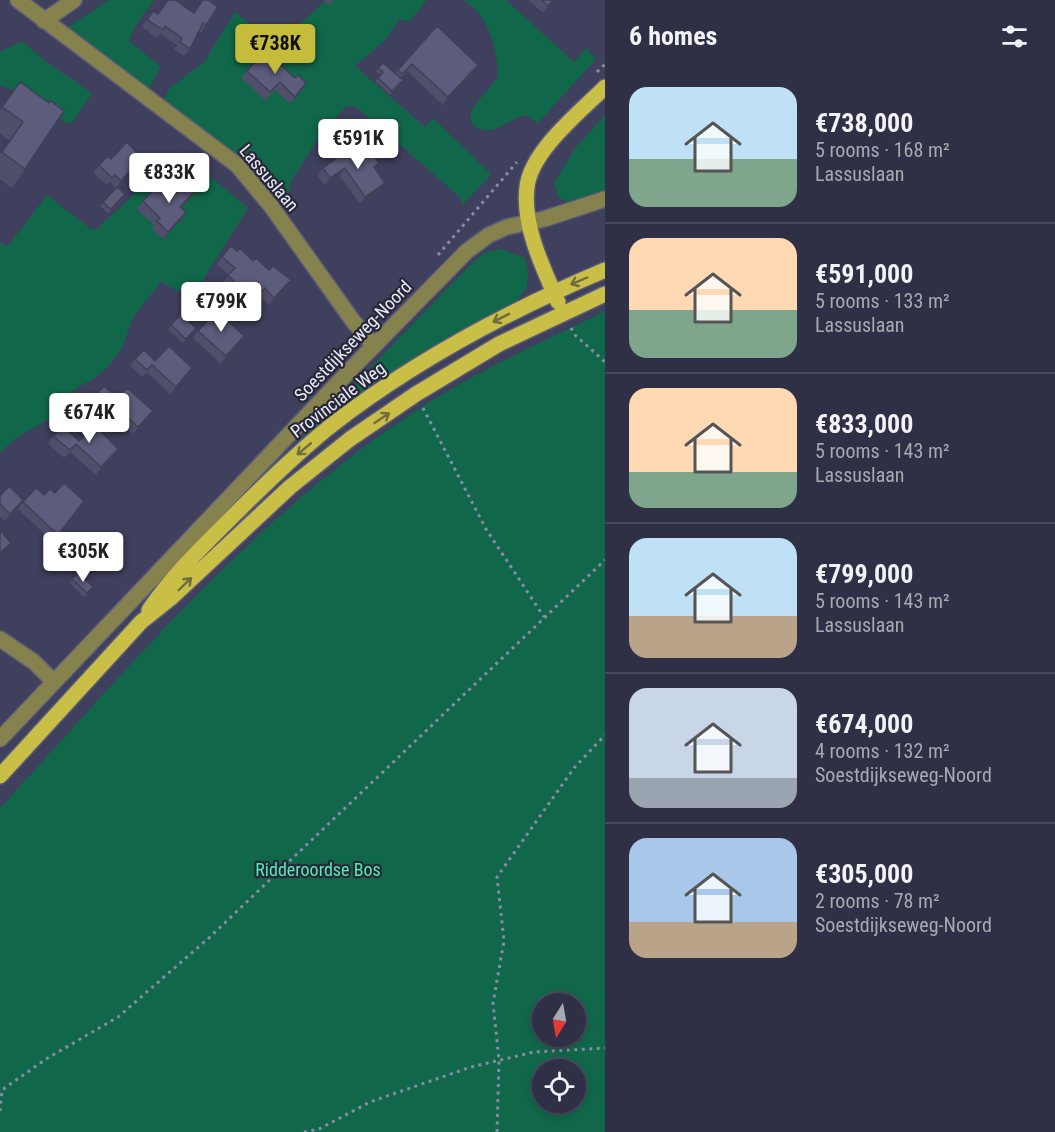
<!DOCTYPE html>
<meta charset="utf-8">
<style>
body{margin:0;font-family:"Roboto Condensed",sans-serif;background:#3b3b51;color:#f1f3f6;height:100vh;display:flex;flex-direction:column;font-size:22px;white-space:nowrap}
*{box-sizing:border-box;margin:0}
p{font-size:20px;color:#a7a9b3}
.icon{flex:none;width:33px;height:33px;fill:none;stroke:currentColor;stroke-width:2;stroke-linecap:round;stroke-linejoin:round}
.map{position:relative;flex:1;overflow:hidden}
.panel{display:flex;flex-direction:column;background:#2f2f46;width:450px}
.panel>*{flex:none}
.needle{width:39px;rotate:191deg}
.controls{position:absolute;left:532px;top:993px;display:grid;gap:12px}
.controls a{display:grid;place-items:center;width:54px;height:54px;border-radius:50%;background:#2f2f46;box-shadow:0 3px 9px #0003,0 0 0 2px #4a4a5f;font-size:30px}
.price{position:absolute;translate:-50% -51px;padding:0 14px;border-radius:6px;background:#fff;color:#222;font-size:20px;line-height:39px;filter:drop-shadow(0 2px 3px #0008)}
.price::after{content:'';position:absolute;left:50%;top:36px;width:18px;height:14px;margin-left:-9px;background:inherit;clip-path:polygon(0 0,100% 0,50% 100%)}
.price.current{background:#c6bc3c;color:#111}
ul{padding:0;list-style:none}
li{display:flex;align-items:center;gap:18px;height:150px;padding:0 24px}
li+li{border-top:2px solid #4a4a5f}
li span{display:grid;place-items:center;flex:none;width:168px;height:120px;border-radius:18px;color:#555}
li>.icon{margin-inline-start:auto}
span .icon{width:72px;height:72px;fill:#fffc;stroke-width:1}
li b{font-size:26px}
h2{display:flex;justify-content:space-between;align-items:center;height:72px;padding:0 24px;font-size:26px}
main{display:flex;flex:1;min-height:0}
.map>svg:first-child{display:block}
.green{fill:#11674a;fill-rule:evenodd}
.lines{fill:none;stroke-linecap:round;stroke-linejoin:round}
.minor-casing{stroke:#5b5b78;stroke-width:18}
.major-casing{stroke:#5b5b78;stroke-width:18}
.path{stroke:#8a8aa5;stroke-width:3;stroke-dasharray:3 4.5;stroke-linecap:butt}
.minor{stroke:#86824d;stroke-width:15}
.major{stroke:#c9bf47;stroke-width:15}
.wall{fill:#4f4f6b}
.shaded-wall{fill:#404057}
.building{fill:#5c5c7c;stroke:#404057;stroke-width:1.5}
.oneway{stroke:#706c3e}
.labels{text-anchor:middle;stroke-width:4.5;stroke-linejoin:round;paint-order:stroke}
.street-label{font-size:18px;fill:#ebebff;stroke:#282836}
.park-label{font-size:18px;fill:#50edb4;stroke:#282836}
</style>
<main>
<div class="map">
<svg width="605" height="1132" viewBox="0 0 605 1132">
<rect width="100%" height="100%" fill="#3f3f5e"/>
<path class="green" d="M 109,0 L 154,0 L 135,26 L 129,41 L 161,67 L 144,97 L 64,33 L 69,26 Z
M 326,0 L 427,0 L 410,21 L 399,20 L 384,41 L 355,66 L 425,127 L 433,118 L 491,174 L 462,206 L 461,198 L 362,112 L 354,106 L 347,106 L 325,128 L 291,181 L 283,217 L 264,193 L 159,107 L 170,88 L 204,62 L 235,12 L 271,41 L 278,44 Z
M 464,0 L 506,0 L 574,62 L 586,48 L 596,59 L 538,123 L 526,115 C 506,119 489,142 471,123 L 471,110 L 498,77 C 497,46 489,18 464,0 Z
M 22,41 L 49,64 L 92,93 L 73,122 L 67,123 L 17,91 L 0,85 L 0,52 Z
M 605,115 L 605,192 L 568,202 L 559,198 L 554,183 L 576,147 Z
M 179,151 L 248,208 L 201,283 L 180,292 L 161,282 L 133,317 L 122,348 L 109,365 L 94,379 L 79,386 L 63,400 L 51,418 L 18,437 L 0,452 L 0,243 L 8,246 L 47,195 L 91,229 L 96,230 Z
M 501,249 L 525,258 L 528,273 L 527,287 L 512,308 L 433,357 L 254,487 L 470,265 L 484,253 Z
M 605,311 L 605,1132 L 0,1132 L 0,808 C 133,663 260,509 428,403 C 484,368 545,340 605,311 ZM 543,1004 L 576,1004 L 576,1036 L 543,1036 ZM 543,1070 L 576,1070 L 576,1102 L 543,1102 Z"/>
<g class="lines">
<defs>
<path id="minor" d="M 18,0 L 237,165 L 271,206 L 353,321 L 374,346
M 44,21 L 74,0
M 0,639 L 34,662 L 53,681
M 0,739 L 355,365 L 467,251 L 489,235 L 507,227 L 544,219 L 605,199"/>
<path id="major" d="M 558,302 C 543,268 522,225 527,187 C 531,151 580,112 605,87
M 149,610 C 172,576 202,547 231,518 C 262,487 294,456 328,428 C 411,363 508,311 605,270
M 0,776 L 141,622 L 171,598 L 290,487 L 350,439 L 416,394 L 499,344 L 605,294"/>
</defs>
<use href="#minor" class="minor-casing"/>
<use href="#major" class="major-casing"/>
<path class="path" d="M 597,72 L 605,64
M 438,255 L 517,162
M 571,328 L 575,335 L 605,362
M 423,408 L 486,529 L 544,617
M 0,1111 L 2,1090 L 46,1059 L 118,1017 L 210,937 L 605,560
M 304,1132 L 319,1129 L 370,1102 L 471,1067 L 534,1052 L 605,1048
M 497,1132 L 499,1060 L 493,1003 L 504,941 L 497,877 L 574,768 L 605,735"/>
<use href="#minor" class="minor"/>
<use href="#major" class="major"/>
</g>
<path class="wall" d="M 323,0 L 335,0 L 328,5 Z
M 528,0 L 555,0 L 543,13 Z
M 218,7 L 201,33 L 199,31 L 190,49 L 184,56 L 174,49 L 177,45 L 160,34 L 157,38 L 142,27 L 153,11 L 158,14 L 194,13 Z
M 437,26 L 473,73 L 443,105 L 407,71 L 400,78 L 400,84 L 390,95 L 375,81 L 380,75 L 376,72 L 378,68 L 395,73 Z
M 247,71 L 295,78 L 306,83 L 290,104 L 275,90 L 265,100 L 241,78 Z
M 20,82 L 49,103 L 25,169 L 12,188 L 0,179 L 0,154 L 10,141 L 0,134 L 0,110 Z
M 345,158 L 375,169 L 380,190 L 360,204 L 339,175 L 325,185 L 317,175 L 323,168 Z
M 111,159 L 136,159 L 133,169 L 117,187 L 122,198 L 108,213 L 100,206 L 116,188 L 110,182 L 107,185 L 93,173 L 99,165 Z
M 190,198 L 181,208 L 186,212 L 181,220 L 163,239 L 152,229 L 154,225 L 137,209 L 143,201 Z
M 237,251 L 253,261 L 285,288 L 269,305 L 259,296 L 255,300 L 253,298 L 244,306 L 223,283 L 229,275 L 217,264 L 222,257 Z
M 171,325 L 196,328 L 183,343 L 168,329 Z
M 198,331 L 239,344 L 221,364 L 193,338 Z
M 135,359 L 155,361 L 192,368 L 187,375 L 170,394 L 147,372 L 142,377 L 130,366 Z
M 94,397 L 118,398 L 153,411 L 148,418 L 133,434 L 108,412 L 103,418 L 88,404 Z
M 53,436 L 79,441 L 112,457 L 96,475 L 70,452 L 64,458 L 48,444 Z
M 55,493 L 79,508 L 53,542 L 18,509 L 23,502 L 44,495 Z
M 0,496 L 23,500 L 18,507 L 5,521 L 0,517 Z
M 72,579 L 93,587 L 84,597 L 70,583 Z"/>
<path class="shaded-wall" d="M 553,0 L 555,0 L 543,13 L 548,6 Z
M 478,65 L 473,73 L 443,105 L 448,97 Z
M 138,162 L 133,169 L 116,188 L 121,181 Z
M 345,168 L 339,175 L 325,185 L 330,178 Z
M 385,183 L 380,190 L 360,204 L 365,197 Z
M 195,191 L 190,198 L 175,214 L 180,207 Z
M 186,212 L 181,220 L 163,239 L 168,232 Z
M 291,280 L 285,288 L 269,305 L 274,298 Z
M 258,290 L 253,298 L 244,306 L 250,299 Z
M 244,336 L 239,344 L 221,364 L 226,356 Z
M 153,411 L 148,418 L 133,434 L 138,427 Z
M 118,449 L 112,457 L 96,475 L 101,467 Z
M 23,500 L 18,507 L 5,521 L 10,514 Z
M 11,543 L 6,550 L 0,556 L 1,552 Z"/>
<path class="building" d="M 168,0 L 175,0 L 194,13 L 203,0 L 208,0 L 218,7 L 206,25 L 203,23 L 190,49 L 180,42 L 182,38 L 165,26 L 163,30 L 147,20 L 153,11 L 158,14 Z
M 542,0 L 553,0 L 548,6 Z
M 437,26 L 478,65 L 448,97 L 412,64 L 402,74 L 398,70 Z
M 265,51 L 295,78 L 298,75 L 306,83 L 295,97 L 280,82 L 270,92 L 247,71 Z
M 383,63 L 403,80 L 392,91 L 378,78 L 383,72 L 378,68 Z
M 20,82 L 49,103 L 51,101 L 64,111 L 25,169 L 2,152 L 23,122 L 2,107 Z
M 127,142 L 139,155 L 135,159 L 138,162 L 121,181 L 115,175 L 112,178 L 99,165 L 108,156 L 111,159 Z
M 365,144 L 379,163 L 374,167 L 385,183 L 365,197 L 345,168 L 330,178 L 323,168 L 342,154 L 345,158 Z
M 184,181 L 195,191 L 180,207 L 186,212 L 168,232 L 157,221 L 160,218 L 143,201 L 160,183 L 172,194 Z
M 117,187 L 125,194 L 111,209 L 103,202 Z
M 231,246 L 237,251 L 240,248 L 253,261 L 256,258 L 269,270 L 273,266 L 291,280 L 274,298 L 265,288 L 261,292 L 258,290 L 250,299 L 228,275 L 235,268 L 222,257 Z
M 217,311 L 244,336 L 226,356 L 198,331 Z
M 181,314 L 196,328 L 186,339 L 171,325 Z
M 169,346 L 192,368 L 176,387 L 152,365 L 147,370 L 135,359 L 144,350 L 155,361 Z
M 104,386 L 118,398 L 127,388 L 153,411 L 138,427 L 113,404 L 108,410 L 94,397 Z
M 95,425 L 118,449 L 101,467 L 76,444 L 70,450 L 53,436 L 63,426 L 79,441 Z
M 64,483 L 84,501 L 58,535 L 23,502 L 36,488 L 44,495 L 50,489 L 55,493 Z
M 9,486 L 23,500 L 10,514 L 0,504 L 0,496 Z
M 0,530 L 11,543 L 1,552 L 0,551 Z
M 79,573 L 93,587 L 87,593 L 72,579 Z"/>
<defs><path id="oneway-shaft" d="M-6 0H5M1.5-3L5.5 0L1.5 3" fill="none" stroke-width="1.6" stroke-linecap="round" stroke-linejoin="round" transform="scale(1.5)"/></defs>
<g class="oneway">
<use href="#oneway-shaft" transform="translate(579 281) rotate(157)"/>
<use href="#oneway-shaft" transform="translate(501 318) rotate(153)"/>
<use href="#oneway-shaft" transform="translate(382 418) rotate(-34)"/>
<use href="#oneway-shaft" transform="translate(304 449) rotate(140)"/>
<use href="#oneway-shaft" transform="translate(185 584) rotate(-44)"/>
</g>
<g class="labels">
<g class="street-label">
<text transform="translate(269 178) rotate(50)" y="6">Lassuslaan</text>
<text transform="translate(353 341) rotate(-46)" y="6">Soestdijkseweg-Noord</text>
<text transform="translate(338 400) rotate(-37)" y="6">Provinciale Weg</text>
</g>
<g class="park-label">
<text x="318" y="876">Ridderoordse Bos</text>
</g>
</g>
</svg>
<div class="controls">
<a><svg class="needle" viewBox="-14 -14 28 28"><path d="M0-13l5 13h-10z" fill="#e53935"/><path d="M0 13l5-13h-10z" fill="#a7a9b3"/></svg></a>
<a><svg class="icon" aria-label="locate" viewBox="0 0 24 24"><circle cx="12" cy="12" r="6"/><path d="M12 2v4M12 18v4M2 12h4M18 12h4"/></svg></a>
</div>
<b class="price current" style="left:275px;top:75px">€738K</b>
<b class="price" style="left:358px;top:170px">€591K</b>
<b class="price" style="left:169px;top:204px">€833K</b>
<b class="price" style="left:221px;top:333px">€799K</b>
<b class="price" style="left:89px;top:444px">€674K</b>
<b class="price" style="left:83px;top:583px">€305K</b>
</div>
<section class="panel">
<h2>6 homes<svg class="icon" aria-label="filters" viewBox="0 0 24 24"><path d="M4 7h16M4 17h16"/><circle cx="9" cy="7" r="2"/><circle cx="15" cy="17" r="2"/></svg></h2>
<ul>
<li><span style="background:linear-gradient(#bfe0f5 60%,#7fa58c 0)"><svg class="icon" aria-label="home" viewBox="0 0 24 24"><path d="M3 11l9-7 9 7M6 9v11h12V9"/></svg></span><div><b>€738,000</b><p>5 rooms · 168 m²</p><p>Lassuslaan</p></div></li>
<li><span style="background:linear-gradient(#ffd9b3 60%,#7fa58c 0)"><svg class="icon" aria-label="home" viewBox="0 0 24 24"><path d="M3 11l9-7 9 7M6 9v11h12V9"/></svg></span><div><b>€591,000</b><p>5 rooms · 133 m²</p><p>Lassuslaan</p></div></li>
<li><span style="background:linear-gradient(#ffd9b3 70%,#7fa58c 0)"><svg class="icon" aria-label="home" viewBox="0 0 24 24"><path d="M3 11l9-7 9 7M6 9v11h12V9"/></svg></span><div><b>€833,000</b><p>5 rooms · 143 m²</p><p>Lassuslaan</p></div></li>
<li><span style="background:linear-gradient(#bfe0f5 65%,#b9a48a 0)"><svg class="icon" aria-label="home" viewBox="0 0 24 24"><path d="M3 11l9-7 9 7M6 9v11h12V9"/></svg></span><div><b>€799,000</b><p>5 rooms · 143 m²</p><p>Lassuslaan</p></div></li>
<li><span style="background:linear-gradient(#c9d6e8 75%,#9aa5b1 0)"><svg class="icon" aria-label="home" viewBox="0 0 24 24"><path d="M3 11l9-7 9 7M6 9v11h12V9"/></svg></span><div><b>€674,000</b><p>4 rooms · 132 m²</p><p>Soestdijkseweg-Noord</p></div></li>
<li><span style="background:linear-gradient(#a9c7e8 70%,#b9a48a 0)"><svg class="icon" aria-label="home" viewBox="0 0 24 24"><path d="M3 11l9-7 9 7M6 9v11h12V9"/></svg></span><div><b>€305,000</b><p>2 rooms · 78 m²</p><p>Soestdijkseweg-Noord</p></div></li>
</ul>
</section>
</main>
